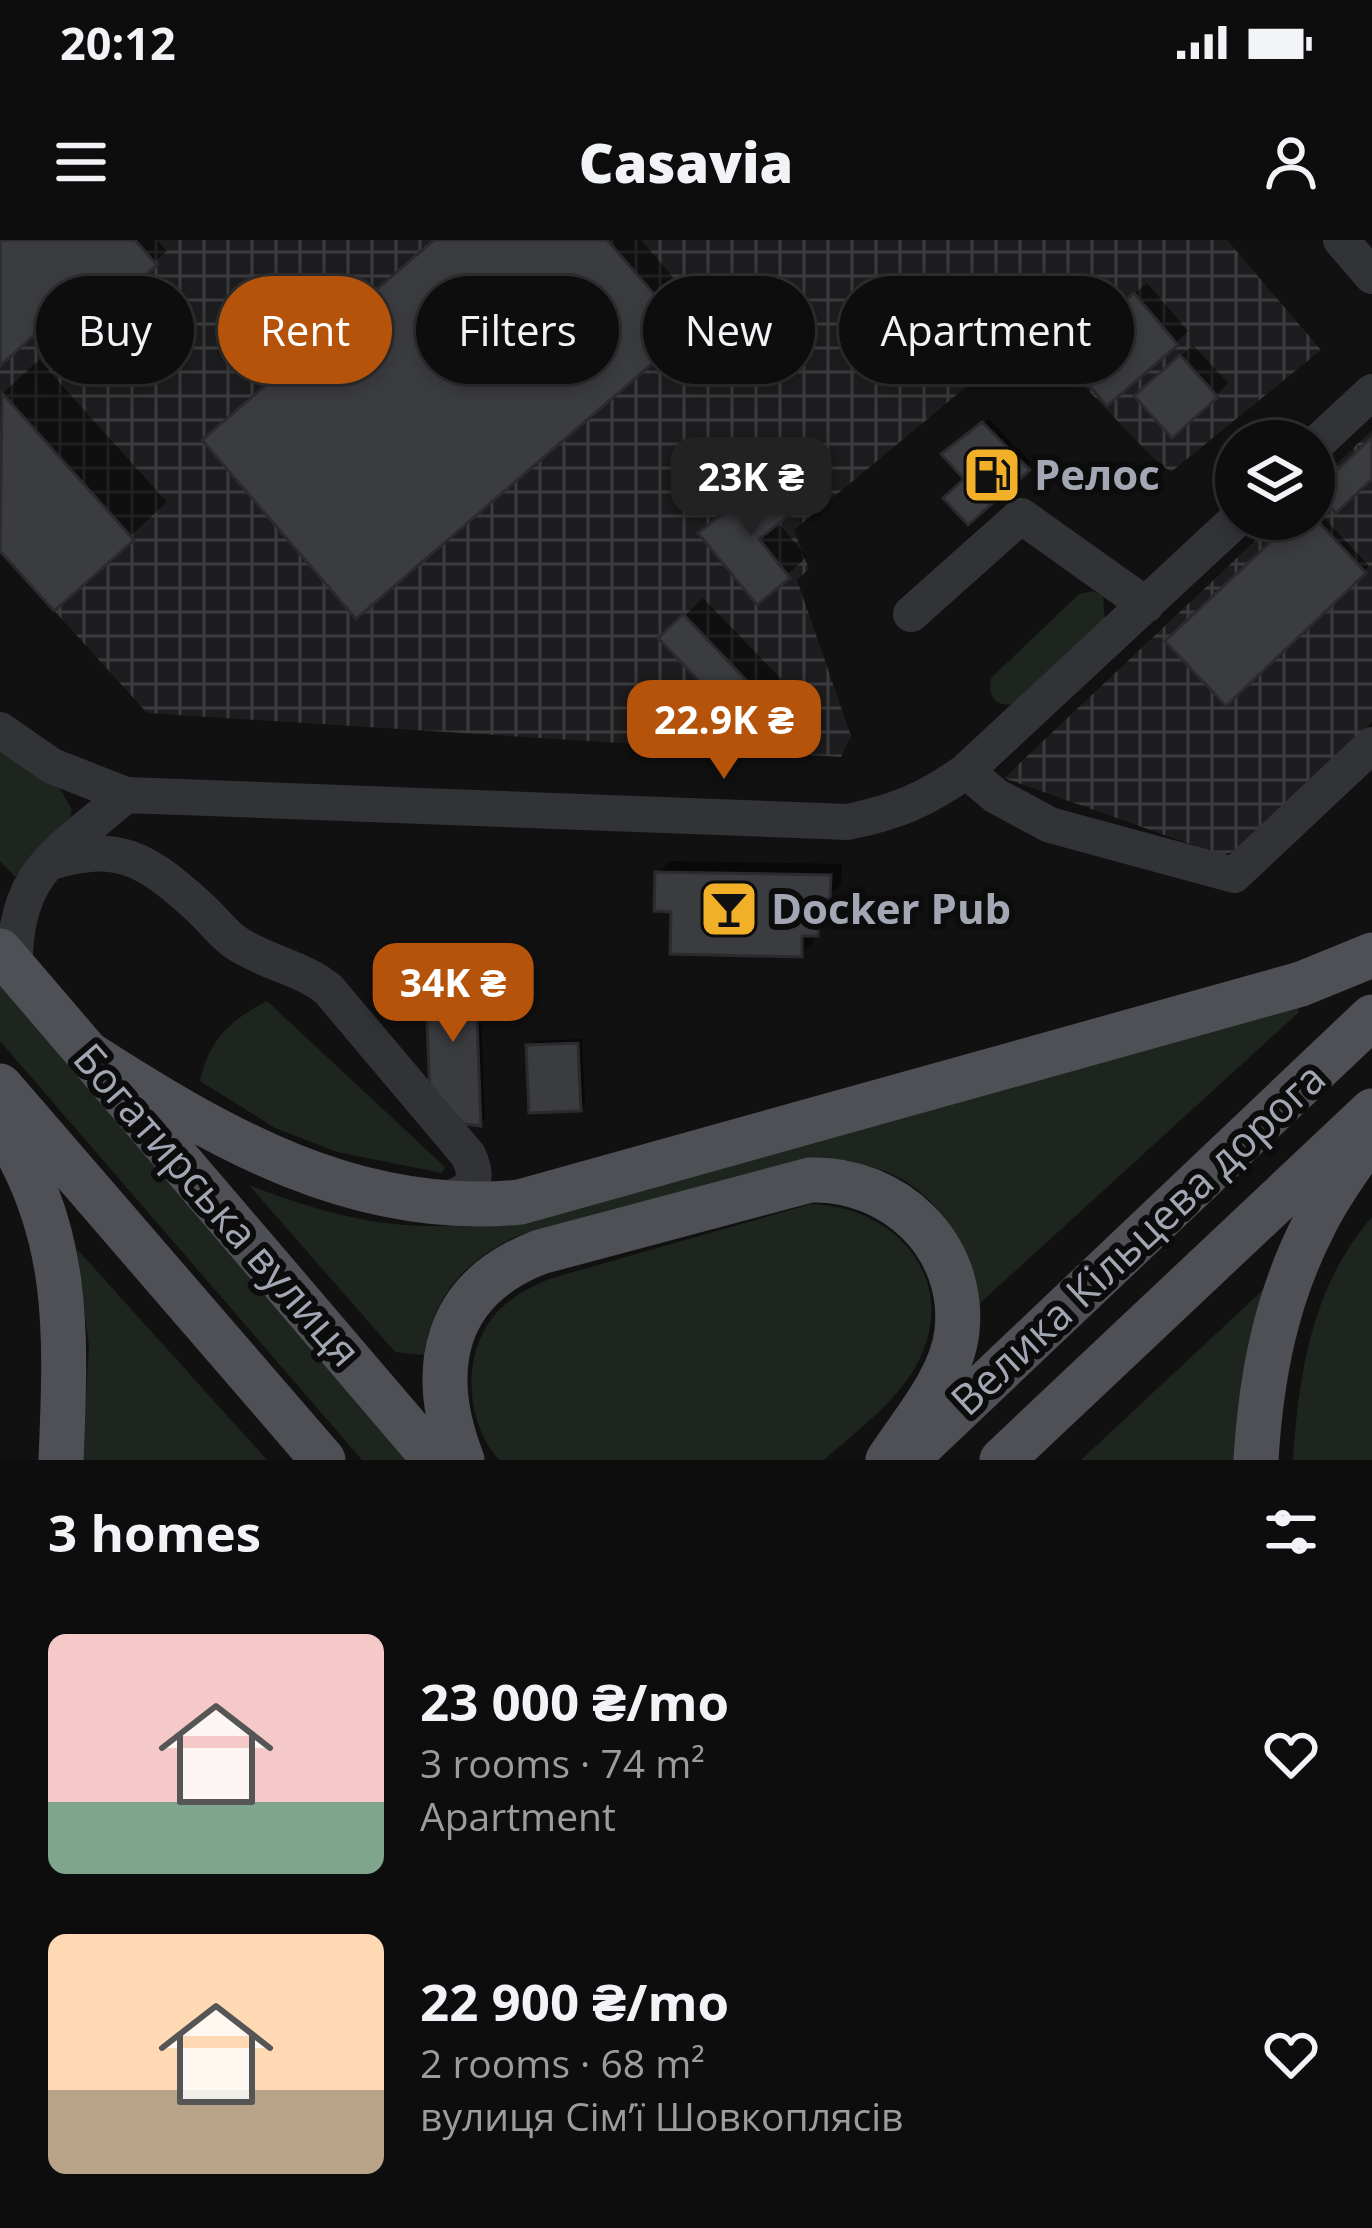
<!DOCTYPE html>
<meta charset="utf-8">
<style>
body{margin:0;font-family:"Open Sans",sans-serif;background:#1b1b1c;color:#f1f3f6;height:100vh;display:flex;flex-direction:column;font-size:45px;white-space:nowrap}
*{box-sizing:border-box;margin:0}
p{font-size:39px;color:#9a9c9e}
.icon{flex:none;width:66px;height:66px;fill:none;stroke:currentColor;stroke-width:2;stroke-linecap:round;stroke-linejoin:round}
.map{position:relative;height:1220px;overflow:hidden}
.sheet{display:flex;flex-direction:column;background:#0d0d0e;flex:1}
.sheet>*{flex:none}
.hud{position:absolute;left:36px;top:36px;width:1302px;height:108px;display:flex;gap:24px}
.tools{position:absolute;left:1215px;top:180px;display:grid;gap:24px}
.tools a{display:grid;place-items:center;width:120px;height:120px;border-radius:50%;background:#0d0d0e;box-shadow:0 6px 18px #0003,0 0 0 3px #2d2d2e;font-size:60px}
.price{position:absolute;translate:-50% -102px;padding:0 27px;border-radius:24px;background:#b45309;color:#fff;font-size:39px;line-height:78px;filter:drop-shadow(0 3px 6px #0008)}
.price::after{content:'';position:absolute;left:50%;top:72px;width:36px;height:27px;margin-left:-18px;background:inherit;clip-path:polygon(0 0,100% 0,50% 100%)}
.price.active{background:#222;color:#fff}
ul{padding:0;list-style:none}
li{display:flex;align-items:center;gap:36px;height:300px;padding:0 48px}
li span{display:grid;place-items:center;flex:none;width:336px;height:240px;border-radius:18px;color:#555}
li>.icon{margin-inline-start:auto}
span .icon{width:144px;height:144px;fill:#fffc;stroke-width:1}
li b{font-size:51px}
h2{display:flex;justify-content:space-between;align-items:center;height:144px;padding:0 48px;font-size:51px}
.chip{padding:0 42px;border-radius:54px;background:#0d0d0e;box-shadow:0 6px 18px #0003,0 0 0 3px #2d2d2e;font-size:42px;line-height:108px}
.chip.active{background:#b45309;color:#fff}
.status{display:flex;justify-content:space-between;align-items:center;height:84px;padding:0 60px;background:#0d0d0e;direction:ltr}
.status svg{height:33px;fill:currentColor}
header{display:flex;justify-content:space-between;align-items:center;height:156px;padding:0 48px;background:#0d0d0e;font-size:54px;font-weight:800}
.map>svg:first-child{display:block}
.industrial{fill:url(#industrial-grid)}
.green{fill:#1d251e}
.shadow{fill:#0007}
.building{fill:#3b3c40;stroke:#2b2b2e;stroke-width:3}
.lines{fill:none;stroke-linecap:round;stroke-linejoin:round}
.minor{stroke:#323337;stroke-width:36}
.major{stroke:#4e5056;stroke-width:45}
.labels{text-anchor:middle;stroke-width:12;stroke-linejoin:round;paint-order:stroke}
.poi-label{font-size:42px;font-weight:bold;fill:#a2a7b3;stroke:#0c0c0d;text-anchor:start}
.street-label{font-size:42px;fill:#a2a7b3;stroke:#0c0c0d}
</style>
<div class="status"><b>20:12</b><svg viewBox="0 0 49 12"><path d="M0 12V9h3v3zM5 12V6h3v6zM10 12V3h3v9zM15 12V0h3v12zM26 1h20v11H26zM47 4h2v5h-2z"/></svg></div>
<header><svg class="icon" aria-label="menu" viewBox="0 0 24 24"><path d="M4 6h16M4 12h16M4 18h16"/></svg>Casavia<svg class="icon" aria-label="person" viewBox="0 0 24 24"><circle cx="12" cy="8" r="4"/><path d="M4 21q1-7 8-7t8 7"/></svg></header>
<div class="map">
<svg width="1372" height="1220" viewBox="0 0 1372 1220">
<defs>
<pattern id="industrial-grid" width="8" height="8" patternUnits="userSpaceOnUse" patternTransform="scale(3)"><rect width="8" height="8" fill="#1d1d1f"/><path d="M0 4h8M4 0v8" fill="none" stroke="#3b3b3d"/></pattern>
</defs>
<rect width="100%" height="100%" fill="#111112"/>
<path class="industrial" d="M 0,0 L 1227,0 L 1321,110 L 1171,232 L 1157,222 L 1032,92 L 794,290 L 809,329 L 797,340 L 851,496 L 841,517 L 147,473 L 0,311 Z
M 1372,190 L 1372,482 L 1233,612 L 1221,615 L 1004,538 L 1278,279 L 1314,279 L 1314,245 Z"/>
<path class="green" d="M 1093,351 L 1103,356 L 1105,380 L 1018,463 C 998,468 987,460 991,438 L 1079,354 Z
M 0,512 L 59,547 L 72,570 L 69,582 L 15,637 L 0,621 Z
M 0,739 L 420,1220 L 362,1220 L 0,801 Z
M 267,761 L 445,927 L 442,933 L 337,912 L 275,888 L 200,841 C 209,800 230,780 267,761 Z
M 1297,766 L 1299,772 L 979,1064 C 971,999 924,929 852,924 C 835,923 814,928 797,930 C 702,941 609,972 517,996 C 464,1021 433,1056 424,1115 L 395,1112 L 249,945 C 348,983 416,996 521,978 Z
M 811,964 C 893,966 960,1037 919,1120 C 899,1161 857,1190 824,1220 L 499,1220 C 466,1183 461,1117 493,1077 C 508,1058 529,1048 549,1039 Z
M 1372,977 L 1372,1220 L 1293,1220 C 1299,1132 1312,1046 1372,977 Z
M 77,1009 L 267,1220 L 82,1220 L 89,1107 Z
M 1265,1048 L 1242,1139 L 1234,1220 L 1081,1220 Z"/>
<path class="shadow" d="M 0,0 L 157,0 L 167,11 L 89,81 L 70,59 L 0,121 Z
M 435,0 L 641,0 L 704,73 L 686,91 Z
M 1147,43 L 1188,91 L 1176,103 L 1078,102 Z
M 1193,105 L 1228,143 L 1216,155 L 1150,144 Z
M 39,120 L 167,262 L 54,367 L 0,307 L 0,150 L 3,153 Z
M 989,179 L 1032,223 L 968,281 L 968,239 L 950,209 Z
M 789,220 L 812,249 L 777,281 L 807,317 L 757,361 L 702,293 Z
M 1314,267 L 1369,326 L 1226,461 L 1314,279 Z
M 703,358 L 785,443 L 744,484 L 662,398 Z
M 670,621 L 842,624 L 841,644 L 830,655 L 829,681 L 813,693 L 813,702 L 801,714 L 674,669 L 658,633 Z
M 433,722 L 454,723 L 480,745 L 485,878 L 480,883 L 428,727 Z
M 582,799 L 585,863 L 580,868 L 529,807 L 535,801 Z"/>
<path class="building" d="M 0,0 L 135,0 L 157,25 L 89,85 L 70,63 L 0,126 Z
M 434,0 L 607,0 L 688,93 L 356,379 L 202,200 Z
M 1134,53 L 1178,105 L 1107,166 L 1062,114 Z
M 1180,115 L 1218,157 L 1172,198 L 1134,156 Z
M 2,153 L 134,300 L 54,371 L 0,311 Z
M 982,182 L 1030,230 L 968,285 L 943,258 L 964,239 L 941,214 Z
M 1372,197 L 1372,239 L 1336,273 L 1315,251 Z
M 769,236 L 796,270 L 759,299 L 790,338 L 757,365 L 698,293 Z
M 1314,277 L 1366,333 L 1226,466 L 1165,401 L 1295,279 Z
M 683,374 L 769,464 L 744,488 L 658,398 Z
M 655,632 L 831,635 L 830,659 L 819,659 L 818,696 L 802,696 L 802,717 L 670,714 L 671,672 L 654,671 Z
M 425,726 L 448,727 L 476,751 L 481,886 L 456,883 L 430,859 Z
M 578,803 L 581,871 L 529,873 L 526,805 Z"/>
<g class="lines">
<path class="minor" d="M 1341,0 L 1372,36
M 1314,206 L 1372,152
M 911,374 L 1021,276 L 1146,365
M 0,490 L 52,526 L 126,555 L 848,582 C 896,572 926,560 966,531 L 1237,279
M 966,531 L 996,556 L 1050,585 L 1234,635 L 1372,505
M 48,623 C 117,601 145,618 198,666 C 212,678 223,695 238,704 C 267,723 303,728 329,750 L 468,915 C 482,944 470,950 444,962
M 15,728 C 13,631 59,613 126,555"/>
<path class="major" d="M 0,711 L 435,1220
M 87,813 C 219,898 356,978 520,962 L 1301,744 L 1372,715
M 0,846 L 323,1220
M 0,883 C 72,992 66,1096 61,1220
M 917,1209 L 1372,777
M 462,1220 C 427,1130 443,1049 540,1012 L 810,940 C 893,937 966,1005 957,1091 C 952,1138 913,1182 888,1220
M 1002,1220 L 1372,871
M 1256,1220 C 1261,1136 1276,1058 1315,983 C 1330,952 1352,924 1371,895"/>
</g>
<defs>
<symbol id="fuel-square" viewBox="-11 -11 22 22"><rect x="-9" y="-9" width="18" height="18" rx="4" fill="#f2b029" stroke="#0c0c0d"/><path d="M-5.5-6h7V0h2V4h1.3V-2.5L3-4.5l.8-.8L6-3V5H2.5V1h-1V6h-7ZM-4.2-4.7v3.2H.2V-4.7Z" fill="#111"/></symbol>
<symbol id="bar-square" viewBox="-11 -11 22 22"><rect x="-9" y="-9" width="18" height="18" rx="4" fill="#f2b029" stroke="#0c0c0d"/><path d="M-6-5H6L.8 .8V4.5H3.5V6h-7V4.5H-.8V.8Z" fill="#111"/></symbol>
</defs>
<g fill-rule="evenodd">
<use href="#fuel-square" x="959" y="202" width="66" height="66"/>
<use href="#bar-square" x="696" y="636" width="66" height="66"/>
</g>
<g class="labels">
<g class="poi-label">
<text x="1034" y="250">Релос</text>
<text x="771" y="684">Docker Pub</text>
</g>
<g class="street-label">
<text transform="translate(217 965) rotate(49)" y="15">Богатирська вулиця</text>
<text transform="translate(1138 999) rotate(-43)" y="15">Велика Кільцева дорога</text>
</g>
</g>
</svg>
<div class="tools">
<a><svg class="icon" aria-label="layers" viewBox="0 0 24 24"><path d="M12 4l9 5-9 5-9-5zM3 14l9 5 9-5"/></svg></a>
</div>
<b class="price active" style="left:751px;top:299px">23K ₴</b>
<b class="price" style="left:724px;top:542px">22.9K ₴</b>
<b class="price" style="left:453px;top:805px">34K ₴</b>
<div class="hud">
<a class="chip">Buy</a>
<a class="chip active">Rent</a>
<a class="chip">Filters</a>
<a class="chip">New</a>
<a class="chip">Apartment</a>
</div>
</div>
<section class="sheet">
<h2>3 homes<svg class="icon" aria-label="filters" viewBox="0 0 24 24"><path d="M4 7h16M4 17h16"/><circle cx="9" cy="7" r="2"/><circle cx="15" cy="17" r="2"/></svg></h2>
<ul>
<li><span style="background:linear-gradient(#f6c9c9 70%,#7fa58c 0)"><svg class="icon" aria-label="home" viewBox="0 0 24 24"><path d="M3 11l9-7 9 7M6 9v11h12V9"/></svg></span><div><b>23 000 ₴/mo</b><p>3 rooms · 74 m²</p><p>Apartment</p></div><svg class="icon" aria-label="heart" viewBox="0 0 24 24"><path d="M12 20l-8-8c-3-5 5-10 8-4 3-6 11-1 8 4z"/></svg></li>
<li><span style="background:linear-gradient(#ffd9b3 65%,#b9a48a 0)"><svg class="icon" aria-label="home" viewBox="0 0 24 24"><path d="M3 11l9-7 9 7M6 9v11h12V9"/></svg></span><div><b>22 900 ₴/mo</b><p>2 rooms · 68 m²</p><p>вулиця Сімʼї Шовкоплясів</p></div><svg class="icon" aria-label="heart" viewBox="0 0 24 24"><path d="M12 20l-8-8c-3-5 5-10 8-4 3-6 11-1 8 4z"/></svg></li>
</ul>
</section>
